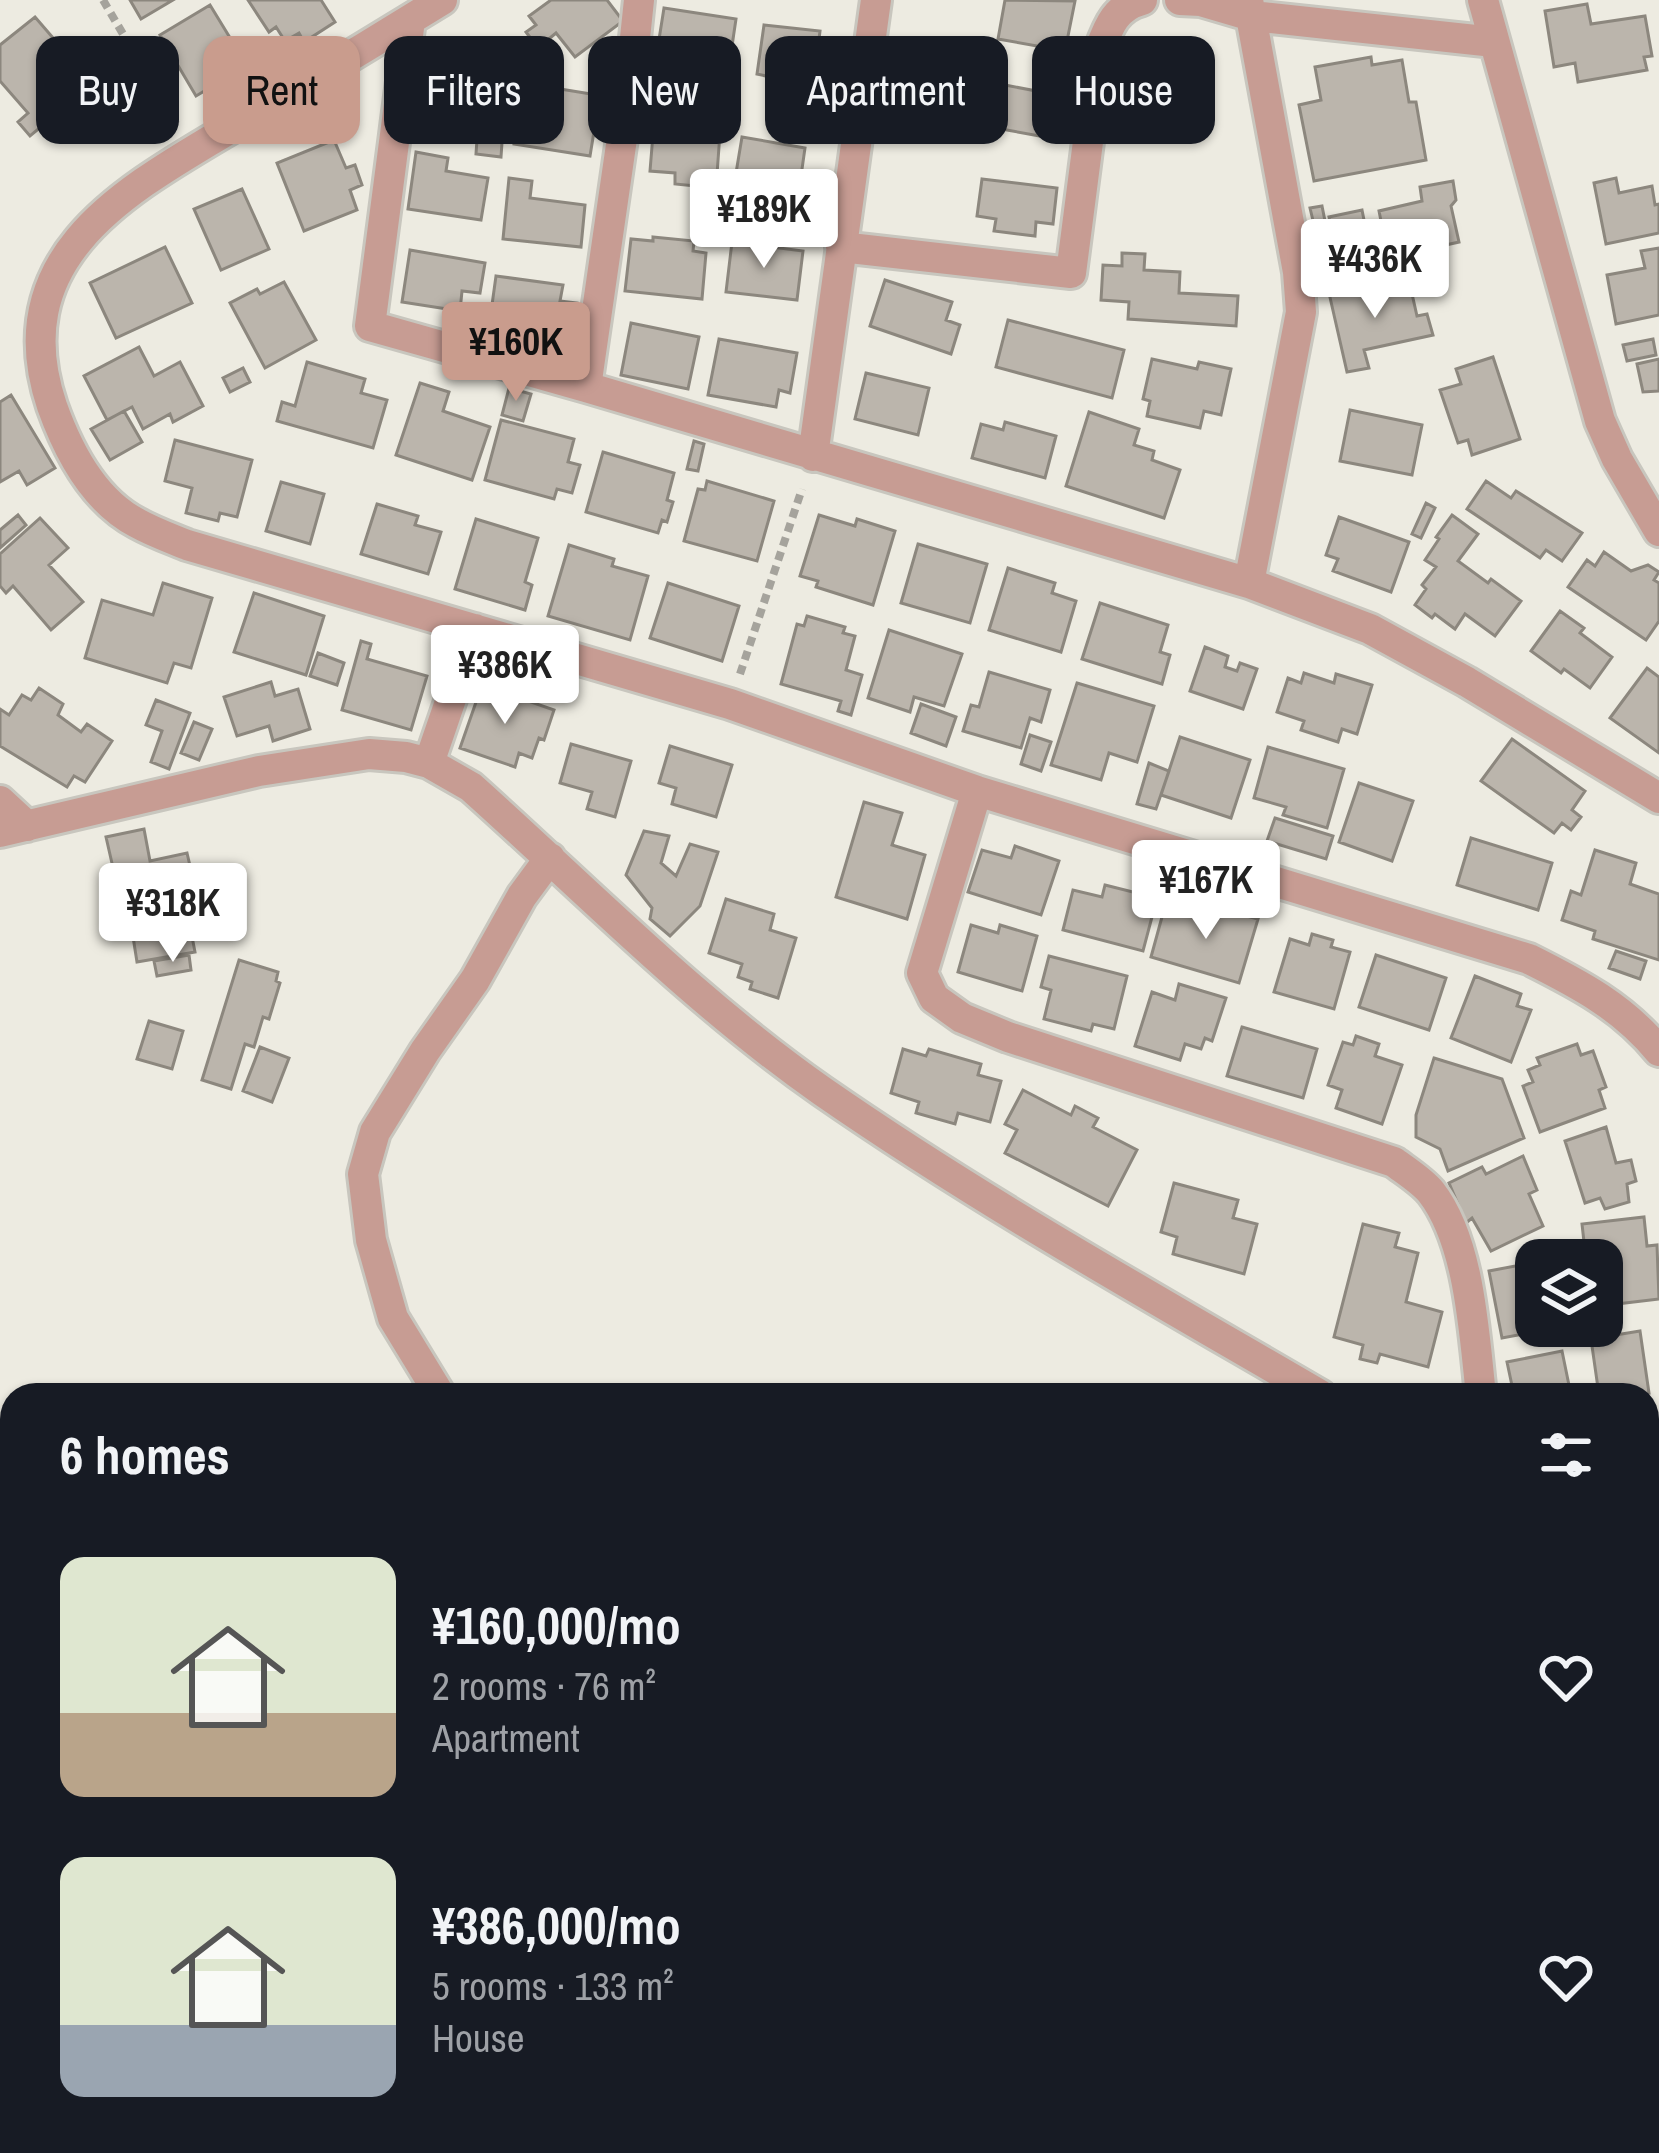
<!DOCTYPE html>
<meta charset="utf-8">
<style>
body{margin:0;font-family:"Archivo Narrow",sans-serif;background:#242831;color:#f1f3f6;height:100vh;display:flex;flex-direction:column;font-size:45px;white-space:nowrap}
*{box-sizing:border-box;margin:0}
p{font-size:39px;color:#9ea1a6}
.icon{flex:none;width:66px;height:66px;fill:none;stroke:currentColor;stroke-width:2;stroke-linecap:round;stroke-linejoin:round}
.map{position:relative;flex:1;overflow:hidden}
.panel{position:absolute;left:0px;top:1383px;width:1659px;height:771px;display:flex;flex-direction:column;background:#171b24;border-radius:36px 36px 0 0;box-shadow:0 3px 9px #0004}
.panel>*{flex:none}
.guide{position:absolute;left:36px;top:36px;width:1587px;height:108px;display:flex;gap:24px}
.controls{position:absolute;left:1515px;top:1239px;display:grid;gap:24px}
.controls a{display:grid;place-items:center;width:108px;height:108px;border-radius:24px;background:#171b24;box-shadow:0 3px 9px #0004;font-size:60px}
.price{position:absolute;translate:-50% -102px;padding:0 27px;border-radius:12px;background:#fff;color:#222;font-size:39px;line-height:78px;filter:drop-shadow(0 3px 6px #0008)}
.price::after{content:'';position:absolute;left:50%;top:72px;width:36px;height:27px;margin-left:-18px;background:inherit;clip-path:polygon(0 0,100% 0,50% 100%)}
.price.active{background:#c99c8d;color:#111}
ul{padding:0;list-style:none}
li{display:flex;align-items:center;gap:36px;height:300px;padding:0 60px}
li span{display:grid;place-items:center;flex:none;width:336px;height:240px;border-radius:24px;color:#555}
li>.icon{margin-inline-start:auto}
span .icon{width:144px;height:144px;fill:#fffc;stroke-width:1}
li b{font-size:51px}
h2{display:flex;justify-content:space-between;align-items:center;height:144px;padding:0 60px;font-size:51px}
.chip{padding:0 42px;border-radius:24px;background:#171b24;box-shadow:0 3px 9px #0004;font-size:42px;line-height:108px}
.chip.active{background:#c99c8d;color:#111}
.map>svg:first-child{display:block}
.forest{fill:#a4bf9b}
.building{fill:#bbb5ac;stroke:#8c877e;stroke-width:3}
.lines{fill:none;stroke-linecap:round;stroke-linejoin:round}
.minor-casing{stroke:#c8c6be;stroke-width:36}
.path{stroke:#a5a39c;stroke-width:8;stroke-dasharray:9 6;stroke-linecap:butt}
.minor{stroke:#c79c93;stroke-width:30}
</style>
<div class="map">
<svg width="1659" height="2153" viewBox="0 0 1659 2153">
<rect width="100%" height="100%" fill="#edebe1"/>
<path class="forest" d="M 0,1598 L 4,1602 L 12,1641 L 12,2142 L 434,2142 L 438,2153 L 0,2153 Z"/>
<path class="building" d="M 130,0 L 173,0 L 141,19 Z
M 248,0 L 321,0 L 335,22 L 304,42 L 299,33 L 285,41 L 276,27 L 269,32 Z
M 551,0 L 607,0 L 623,21 L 575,57 L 556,33 L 538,48 L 526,32 L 536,25 L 529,16 Z
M 1005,0 L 1075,1 L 1065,51 L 998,39 Z
M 1587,4 L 1591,24 L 1645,16 L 1652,56 L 1644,57 L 1647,70 L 1578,82 L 1575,63 L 1554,67 L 1545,11 Z
M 210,5 L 235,46 L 226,51 L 238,71 L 196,96 L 160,35 Z
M 664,8 L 736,19 L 728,73 L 686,67 L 688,57 L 657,52 Z
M 35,17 L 104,97 L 65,130 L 54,116 L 30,136 L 18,122 L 28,113 L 0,81 L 0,45 Z
M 764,25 L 820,31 L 815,71 L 807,69 L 802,84 L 757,74 Z
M 438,57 L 512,68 L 506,111 L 422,99 L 425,81 L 435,82 Z
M 1371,57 L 1372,65 L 1402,60 L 1409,102 L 1416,102 L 1426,160 L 1314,181 L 1299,105 L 1321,100 L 1315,67 Z
M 904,65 L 977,79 L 966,131 L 894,116 Z
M 1005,85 L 1052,94 L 1045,137 L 996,128 L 998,119 L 988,117 L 991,100 L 1002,102 Z
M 548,87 L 591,94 L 590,100 L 599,101 L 590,156 L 514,144 L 522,93 L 546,97 Z
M 695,117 L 721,119 L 716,188 L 675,184 L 675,173 L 650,171 L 654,122 L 695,125 Z
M 478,125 L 503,128 L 501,157 L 476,154 Z
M 742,137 L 805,148 L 799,190 L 735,179 Z
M 334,140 L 346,168 L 355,165 L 362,185 L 350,190 L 357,210 L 304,231 L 277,163 Z
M 416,152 L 448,158 L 446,171 L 488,178 L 481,220 L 408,209 Z
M 509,178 L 532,181 L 530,198 L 585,205 L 581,247 L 503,239 Z
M 1616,178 L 1619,193 L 1652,186 L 1655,205 L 1659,204 L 1659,233 L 1606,244 L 1594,183 Z
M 982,179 L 1057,188 L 1053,224 L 1036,222 L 1035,236 L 994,231 L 996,219 L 977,216 Z
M 1453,181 L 1456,200 L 1451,206 L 1459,242 L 1370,262 L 1367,254 L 1340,261 L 1329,217 L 1362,210 L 1366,230 L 1382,226 L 1379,211 L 1422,201 L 1420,187 Z
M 242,189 L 269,249 L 221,270 L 194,209 Z
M 1322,206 L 1326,226 L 1315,229 L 1310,208 Z
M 653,237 L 694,241 L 693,251 L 706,253 L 702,299 L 625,291 L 631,239 L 653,241 Z
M 732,242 L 803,251 L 797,300 L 726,292 Z
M 165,247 L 192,303 L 116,338 L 90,283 Z
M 1659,248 L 1659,315 L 1616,324 L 1607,275 L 1645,268 L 1641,251 Z
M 410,250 L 485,263 L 480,293 L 462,291 L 460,311 L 402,302 Z
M 1122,253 L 1145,254 L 1144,270 L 1180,272 L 1179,293 L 1238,296 L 1236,326 L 1128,319 L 1129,302 L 1101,300 L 1103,265 L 1122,266 Z
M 496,276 L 563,285 L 560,301 L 577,303 L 571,342 L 541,338 L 539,349 L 487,341 Z
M 885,280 L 952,302 L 946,320 L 960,325 L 951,354 L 870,326 Z
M 284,282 L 316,340 L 265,368 L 230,303 L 257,289 L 260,294 Z
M 1368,285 L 1370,294 L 1410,285 L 1417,316 L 1427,314 L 1433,335 L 1364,350 L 1369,368 L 1347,372 L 1329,293 Z
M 1008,320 L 1124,350 L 1112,398 L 996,367 Z
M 631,323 L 699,337 L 688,389 L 621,375 Z
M 719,339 L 797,353 L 790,393 L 779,390 L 776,407 L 708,395 Z
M 1653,339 L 1656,355 L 1627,361 L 1623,345 Z
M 139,347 L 154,376 L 180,362 L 203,406 L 173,422 L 170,414 L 143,429 L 132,407 L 107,420 L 84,376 Z
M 1493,357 L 1520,439 L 1472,455 L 1468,440 L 1458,443 L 1440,390 L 1461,384 L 1456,369 Z
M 1152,359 L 1197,369 L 1199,362 L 1231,369 L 1221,415 L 1204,411 L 1200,428 L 1147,416 L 1150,401 L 1143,399 Z
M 1659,359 L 1659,391 L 1643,392 L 1637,364 Z
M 307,362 L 365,379 L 361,393 L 387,400 L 373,448 L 277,421 L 282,402 L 295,406 Z
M 243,368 L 250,382 L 230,392 L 223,378 Z
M 866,373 L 929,388 L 918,435 L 855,419 Z
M 420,383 L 449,392 L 443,411 L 490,427 L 472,480 L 396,455 Z
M 509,388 L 531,394 L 523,421 L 502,415 Z
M 11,395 L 55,468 L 27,485 L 19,471 L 0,482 L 0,402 Z
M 1350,410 L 1422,425 L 1412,475 L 1340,461 Z
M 124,411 L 142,442 L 110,460 L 91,429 Z
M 1089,412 L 1139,429 L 1134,445 L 1154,451 L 1152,460 L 1180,470 L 1164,518 L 1066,486 Z
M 501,420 L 574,439 L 568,462 L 580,465 L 572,493 L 557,489 L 554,499 L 485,480 Z
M 1005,422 L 1056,436 L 1045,478 L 972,458 L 981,424 L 1003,430 Z
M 175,440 L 252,460 L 237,517 L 220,513 L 218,521 L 186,513 L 192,488 L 165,481 Z
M 694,441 L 704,444 L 698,471 L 687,469 Z
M 603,452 L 674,473 L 667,500 L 673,502 L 667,522 L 662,520 L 658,533 L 586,512 Z
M 707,481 L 774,501 L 757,561 L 684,541 L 698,489 L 705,490 Z
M 1486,481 L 1511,498 L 1516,491 L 1582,533 L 1562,561 L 1546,550 L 1540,558 L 1467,509 Z
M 281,482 L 324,494 L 310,544 L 266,531 Z
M 1426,503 L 1435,508 L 1421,538 L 1412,534 Z
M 377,504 L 418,516 L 415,525 L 441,532 L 428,574 L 361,554 Z
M 18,515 L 26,525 L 0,548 L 0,530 Z
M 819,515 L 855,526 L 857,519 L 895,531 L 873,605 L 816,587 L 818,581 L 800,576 Z
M 1452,515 L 1478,534 L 1458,561 L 1488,583 L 1491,579 L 1521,601 L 1495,636 L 1465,614 L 1455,629 L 1435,614 L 1432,618 L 1415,605 L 1426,589 L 1422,585 L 1436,567 L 1425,560 L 1439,539 L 1436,537 Z
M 1339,517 L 1409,542 L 1391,592 L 1333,571 L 1338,559 L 1326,555 Z
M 40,518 L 68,548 L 49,565 L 83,602 L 51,630 L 13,586 L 6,593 L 0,586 L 0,554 Z
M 476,519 L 538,538 L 525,582 L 532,585 L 525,610 L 455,589 Z
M 918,544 L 987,564 L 970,623 L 901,603 Z
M 569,545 L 614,559 L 612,566 L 648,576 L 630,640 L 548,616 Z
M 1604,552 L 1631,571 L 1648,565 L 1659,572 L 1654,580 L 1659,583 L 1659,621 L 1646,640 L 1568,587 L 1587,560 L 1595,566 Z
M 1008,568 L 1055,583 L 1052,593 L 1076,601 L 1061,652 L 989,630 Z
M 163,583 L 212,598 L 191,668 L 174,663 L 167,683 L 85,658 L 102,600 L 153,615 Z
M 668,583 L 739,606 L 722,661 L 650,638 Z
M 254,593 L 324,616 L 306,675 L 234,652 Z
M 1100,603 L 1168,625 L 1160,652 L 1170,655 L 1162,684 L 1082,659 Z
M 1560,611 L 1584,628 L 1580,633 L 1612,657 L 1590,688 L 1564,669 L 1561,673 L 1531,651 Z
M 807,616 L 845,627 L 843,633 L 855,636 L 846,670 L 862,675 L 851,715 L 838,711 L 841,701 L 781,684 L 797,624 L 804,626 Z
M 889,630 L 962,654 L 944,706 L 914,697 L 910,712 L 868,698 Z
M 361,641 L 371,644 L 367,659 L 427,676 L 411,730 L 342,710 Z
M 1205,647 L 1228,656 L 1225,667 L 1237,671 L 1240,663 L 1257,669 L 1243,709 L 1190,691 Z
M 318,653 L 344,663 L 337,685 L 310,676 Z
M 1647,668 L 1659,677 L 1659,753 L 1610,718 Z
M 989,672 L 1050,690 L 1041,722 L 1030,718 L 1021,748 L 963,731 L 971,705 L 979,707 Z
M 1304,673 L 1334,683 L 1336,674 L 1372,685 L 1357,734 L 1342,729 L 1338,742 L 1301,730 L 1304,721 L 1277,712 L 1288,678 L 1301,683 Z
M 271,682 L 275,696 L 298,689 L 310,729 L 273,741 L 269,726 L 237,736 L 224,697 Z
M 1077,683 L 1154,706 L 1137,762 L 1109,753 L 1101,780 L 1051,765 Z
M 482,685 L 554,710 L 544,740 L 539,738 L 532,758 L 519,753 L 515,767 L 460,748 Z
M 39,688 L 63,704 L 58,715 L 81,732 L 87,724 L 112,741 L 85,782 L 74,776 L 67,787 L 0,746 L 0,709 L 9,715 L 22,695 L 31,700 Z
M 156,700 L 190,713 L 169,769 L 151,762 L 162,731 L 146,725 Z
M 921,704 L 956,717 L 946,746 L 911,733 Z
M 194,722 L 212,729 L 199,760 L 181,753 Z
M 1030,735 L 1051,742 L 1041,771 L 1021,764 Z
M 1180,737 L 1250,760 L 1231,818 L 1161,795 Z
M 1512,739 L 1585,791 L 1572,810 L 1581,817 L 1571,830 L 1562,823 L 1554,833 L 1481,781 Z
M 571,744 L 631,761 L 615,817 L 587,809 L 592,792 L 560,783 Z
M 670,746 L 732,765 L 716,817 L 672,804 L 676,788 L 659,783 Z
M 1268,747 L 1344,769 L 1327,828 L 1283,815 L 1286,807 L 1254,798 Z
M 1149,763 L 1169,771 L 1156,809 L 1137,804 Z
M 1359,783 L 1413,801 L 1392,861 L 1339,842 Z
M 864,802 L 902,813 L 892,845 L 925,855 L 907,919 L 836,897 Z
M 1275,818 L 1333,836 L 1326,859 L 1267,841 Z
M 144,829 L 150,861 L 187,853 L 198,900 L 124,916 L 106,837 Z
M 644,831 L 669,836 L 661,863 L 676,876 L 690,844 L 718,852 L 700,906 L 670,936 L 650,919 L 652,908 L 626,875 Z
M 1471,838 L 1552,863 L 1538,910 L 1457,885 Z
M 1015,846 L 1059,861 L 1041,915 L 968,892 L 982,850 L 1011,858 Z
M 1595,850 L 1636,863 L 1630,884 L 1659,894 L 1659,960 L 1593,939 L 1595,931 L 1562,920 L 1571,891 L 1581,895 Z
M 1105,885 L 1157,898 L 1143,951 L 1063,930 L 1073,890 L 1102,897 Z
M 726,899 L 774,914 L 770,930 L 796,938 L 778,998 L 750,989 L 752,982 L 738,977 L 742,964 L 709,953 Z
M 1165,906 L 1212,920 L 1216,908 L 1258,919 L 1239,983 L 1151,957 Z
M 188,916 L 195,952 L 137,962 L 131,924 Z
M 971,925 L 998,933 L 1000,925 L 1037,936 L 1022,991 L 958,972 Z
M 1312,934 L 1333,940 L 1331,947 L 1350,952 L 1334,1009 L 1274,992 L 1290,939 L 1309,945 Z
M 1616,951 L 1646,961 L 1640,979 L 1609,968 Z
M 189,955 L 191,970 L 157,976 L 154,961 Z
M 1376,955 L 1446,978 L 1429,1030 L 1359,1007 Z
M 1049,956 L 1127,976 L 1114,1029 L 1093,1024 L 1091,1031 L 1044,1019 L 1051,990 L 1041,987 Z
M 239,960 L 278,972 L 276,981 L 280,983 L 269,1019 L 263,1017 L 254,1047 L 245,1044 L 231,1089 L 202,1080 Z
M 1475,976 L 1521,994 L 1517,1006 L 1531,1010 L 1511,1062 L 1451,1038 Z
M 1179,984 L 1226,998 L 1212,1041 L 1205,1038 L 1201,1049 L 1185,1044 L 1180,1060 L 1135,1046 L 1152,992 L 1175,1000 Z
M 149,1021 L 183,1031 L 172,1069 L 137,1059 Z
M 1242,1027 L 1317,1049 L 1303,1098 L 1227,1076 Z
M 1356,1036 L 1379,1044 L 1375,1056 L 1402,1065 L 1382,1124 L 1336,1108 L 1342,1090 L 1328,1085 L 1343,1042 L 1353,1045 Z
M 1577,1044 L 1581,1055 L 1593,1051 L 1606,1087 L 1599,1090 L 1605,1108 L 1540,1132 L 1523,1086 L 1533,1082 L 1528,1070 L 1540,1065 L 1537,1058 Z
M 260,1047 L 289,1058 L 272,1102 L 243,1091 Z
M 903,1049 L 926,1056 L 929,1049 L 981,1064 L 978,1075 L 1001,1081 L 990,1122 L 958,1113 L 955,1124 L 916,1113 L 919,1102 L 891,1093 Z
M 1434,1058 L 1502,1079 L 1524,1138 L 1448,1171 L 1440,1149 L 1416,1137 L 1416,1115 Z
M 1023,1090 L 1071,1115 L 1075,1106 L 1098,1118 L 1093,1127 L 1137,1150 L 1108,1206 L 1005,1153 L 1017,1130 L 1005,1124 Z
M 1606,1127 L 1616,1163 L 1631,1160 L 1636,1181 L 1627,1184 L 1629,1202 L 1605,1209 L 1600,1198 L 1585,1203 L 1565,1141 Z
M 1523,1156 L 1537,1190 L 1529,1194 L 1543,1226 L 1491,1251 L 1472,1218 L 1466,1223 L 1449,1183 L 1482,1167 L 1486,1174 Z
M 1174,1183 L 1238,1200 L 1233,1218 L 1257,1224 L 1244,1274 L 1173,1254 L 1177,1237 L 1161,1232 Z
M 1644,1217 L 1647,1246 L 1657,1245 L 1659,1299 L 1608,1305 L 1607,1293 L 1602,1293 L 1602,1260 L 1586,1260 L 1582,1224 Z
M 1363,1224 L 1399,1233 L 1395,1247 L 1418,1253 L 1406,1302 L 1442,1312 L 1428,1367 L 1380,1354 L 1377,1363 L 1360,1359 L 1363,1345 L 1334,1337 Z
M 1536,1262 L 1536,1326 L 1556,1328 L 1502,1338 L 1489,1271 Z
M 1640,1331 L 1649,1393 L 1599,1395 L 1591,1339 Z
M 1562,1351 L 1571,1395 L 1514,1395 L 1507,1362 Z
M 1659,1421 L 1659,1500 L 1647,1501 L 1647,1422 Z"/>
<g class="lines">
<defs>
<path id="minor" d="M 442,0 C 377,40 311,80 246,119 C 135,186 0,251 52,406 C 68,451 93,500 137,523 C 153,532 170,538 187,545 L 730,704 L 977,791 L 1529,959 C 1579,984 1623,1007 1659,1051
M 1180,0 L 1201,1 L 1252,16 L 1494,42
M 1248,0 L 1298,272 L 1301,312 L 1249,583
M 1483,0 L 1600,421 L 1617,459 L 1659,531
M 410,20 L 370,326 L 586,387 L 1249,583 L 1370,629 L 1467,682 L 1659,798
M 841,247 L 1071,273 L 1100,49 C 1109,25 1116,7 1142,0
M 586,387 L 631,76 L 639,0
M 813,456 L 876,0
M 429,763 L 475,629
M 977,791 L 922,973 L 934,998 L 962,1018 L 1008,1037 L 1394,1162 C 1406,1171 1422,1181 1431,1192 C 1470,1242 1474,1334 1481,1395
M 0,801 L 27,826
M 0,832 L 259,771 L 369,754 L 406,757 L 429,763 L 471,787 C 586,890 695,1002 822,1091 C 982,1202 1152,1297 1320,1395
M 440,1395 L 393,1318 L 371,1240 L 363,1174 L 375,1132 L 425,1051 L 475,980 L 522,896 L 550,858
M 1647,1701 L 1659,1711
M 976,2142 L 980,2153"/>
</defs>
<use href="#minor" class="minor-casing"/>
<path class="path" d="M 103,0 L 176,124
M 740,674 L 802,489"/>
<use href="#minor" class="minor"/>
</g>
</svg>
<div class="controls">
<a><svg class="icon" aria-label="layers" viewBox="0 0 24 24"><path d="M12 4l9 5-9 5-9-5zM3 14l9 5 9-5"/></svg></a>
</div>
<b class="price" style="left:764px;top:271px">¥189K</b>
<b class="price" style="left:1375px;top:321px">¥436K</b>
<b class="price active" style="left:516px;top:404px">¥160K</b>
<b class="price" style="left:505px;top:727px">¥386K</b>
<b class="price" style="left:1206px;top:942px">¥167K</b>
<b class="price" style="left:173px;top:965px">¥318K</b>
<div class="guide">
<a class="chip">Buy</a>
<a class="chip active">Rent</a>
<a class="chip">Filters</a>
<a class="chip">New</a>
<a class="chip">Apartment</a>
<a class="chip">House</a>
</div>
<section class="panel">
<h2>6 homes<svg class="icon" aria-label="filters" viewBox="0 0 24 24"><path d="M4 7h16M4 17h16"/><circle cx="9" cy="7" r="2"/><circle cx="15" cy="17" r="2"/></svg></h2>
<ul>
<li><span style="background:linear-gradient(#dfe7d0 65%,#b9a48a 0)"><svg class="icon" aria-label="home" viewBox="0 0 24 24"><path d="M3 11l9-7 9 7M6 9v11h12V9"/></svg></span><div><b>¥160,000/mo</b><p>2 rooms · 76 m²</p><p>Apartment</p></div><svg class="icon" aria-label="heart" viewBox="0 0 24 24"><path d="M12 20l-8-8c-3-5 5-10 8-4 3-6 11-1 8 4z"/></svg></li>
<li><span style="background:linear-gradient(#dfe7d0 70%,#9aa5b1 0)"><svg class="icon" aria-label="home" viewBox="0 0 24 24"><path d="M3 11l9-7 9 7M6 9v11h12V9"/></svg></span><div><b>¥386,000/mo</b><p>5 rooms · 133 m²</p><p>House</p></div><svg class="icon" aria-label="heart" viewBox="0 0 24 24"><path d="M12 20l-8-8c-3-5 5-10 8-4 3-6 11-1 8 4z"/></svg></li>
</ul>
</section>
</div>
